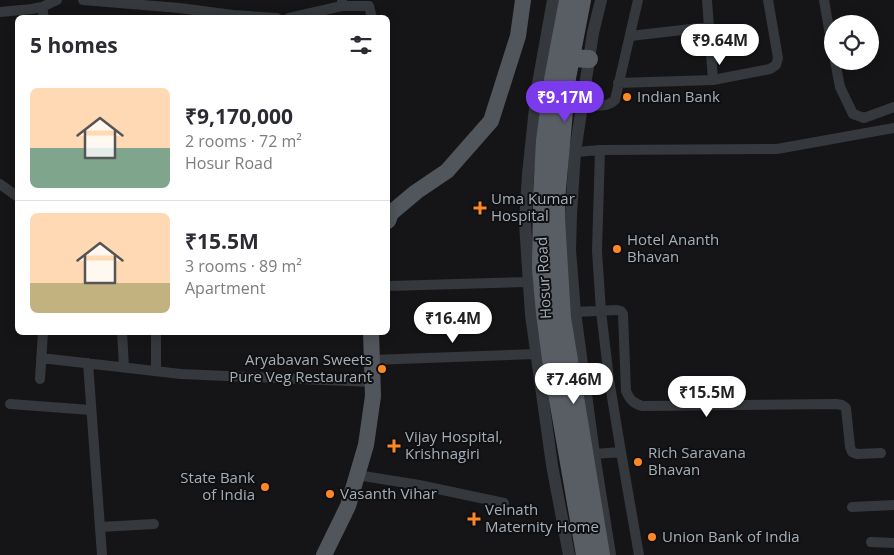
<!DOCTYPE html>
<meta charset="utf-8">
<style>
body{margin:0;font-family:"Open Sans",sans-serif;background:#f7f7f7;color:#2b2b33;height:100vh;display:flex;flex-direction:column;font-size:19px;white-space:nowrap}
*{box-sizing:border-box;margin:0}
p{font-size:16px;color:#7c7c81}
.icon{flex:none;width:28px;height:28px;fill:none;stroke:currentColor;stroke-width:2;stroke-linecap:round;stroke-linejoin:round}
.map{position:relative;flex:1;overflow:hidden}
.panel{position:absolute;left:15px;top:15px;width:375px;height:320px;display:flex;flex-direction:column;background:#fff;border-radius:8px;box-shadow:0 2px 12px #0003}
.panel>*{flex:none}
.fabs{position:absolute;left:824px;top:15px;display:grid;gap:10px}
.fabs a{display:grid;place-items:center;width:55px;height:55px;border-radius:50%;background:#fff;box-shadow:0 2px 12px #0003;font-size:25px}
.price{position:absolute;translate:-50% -42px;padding:0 11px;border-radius:18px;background:#fff;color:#222;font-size:16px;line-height:32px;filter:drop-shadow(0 1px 2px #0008)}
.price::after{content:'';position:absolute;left:50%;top:30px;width:15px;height:11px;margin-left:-8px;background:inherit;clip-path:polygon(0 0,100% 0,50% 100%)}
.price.on{background:#7c3aed;color:#fff}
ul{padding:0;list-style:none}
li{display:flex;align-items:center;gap:15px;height:125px;padding:0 15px}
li+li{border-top:1px solid #e1e1e2}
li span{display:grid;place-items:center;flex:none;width:140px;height:100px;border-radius:8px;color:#555}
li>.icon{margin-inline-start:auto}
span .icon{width:60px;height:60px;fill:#fffc;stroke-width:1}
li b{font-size:21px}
h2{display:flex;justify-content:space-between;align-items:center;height:60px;padding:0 15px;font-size:21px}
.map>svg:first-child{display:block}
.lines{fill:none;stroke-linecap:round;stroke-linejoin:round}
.minor{stroke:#35383c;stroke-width:10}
.tertiary{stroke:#35383c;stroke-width:12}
.primary{stroke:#51565c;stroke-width:16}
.trunk{stroke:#595e65;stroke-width:18}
.poi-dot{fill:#ff8825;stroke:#101012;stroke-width:2}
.labels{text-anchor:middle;stroke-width:4;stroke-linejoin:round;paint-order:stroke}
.poi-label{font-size:15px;fill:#a5afb8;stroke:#101012;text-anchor:start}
.street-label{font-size:15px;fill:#a5afb8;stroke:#101012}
</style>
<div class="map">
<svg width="894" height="555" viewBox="0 0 894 555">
<rect width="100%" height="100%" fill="#151517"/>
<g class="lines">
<path class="minor" d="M 83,0 L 179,8 L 233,15 L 277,18
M 824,0 L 832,47
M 342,1 L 342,6 L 369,6 L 372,18
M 42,7 L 44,18
M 0,12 L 32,9 L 42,7 L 57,0
M 289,18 L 342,6
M 709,27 L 713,80
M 630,36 L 709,27 L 707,0
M 835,61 L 840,87 L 853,114 L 864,118 L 894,107
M 618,83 L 713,80 L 770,69 L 776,65 L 778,58 L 768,0
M 582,104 C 593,105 606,109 615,100 L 638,0
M 600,150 L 597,251 L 601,311 L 609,379 L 621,452 L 639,555
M 575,152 L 600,150 L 777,149 L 894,128
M 0,184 L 18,197
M 388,286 L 528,282
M 575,312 L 617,310 L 621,311 L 623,314 L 626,391 C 630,400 633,403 642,406 L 836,404 L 842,405 L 846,408 L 850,447 L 852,452 L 857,454 L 881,453
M 122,332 L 124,367
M 156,332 L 156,371
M 41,358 L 181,374 L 372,382
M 371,360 L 536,354
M 88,363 L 102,555
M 40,379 L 43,332
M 10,404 L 91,410
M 594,454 L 621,452
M 357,475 L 419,485 L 504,503
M 852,507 L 894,505
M 100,527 L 154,524
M 871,542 L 894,543"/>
<path class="tertiary" d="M 553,0 L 537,89 L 528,174 L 525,223 L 531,315 L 552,465 L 569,555
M 601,0 L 593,33 L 575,152 L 571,215 L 570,250 L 575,312 L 594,454 L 610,555"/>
<path class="primary" d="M 388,221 L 391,213 L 416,192 L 447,171 L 491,121 L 518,36 L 523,0
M 324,555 L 348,506 L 366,445 L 373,396 L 371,332"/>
<path class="trunk" d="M 568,0 L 553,80 L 545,141 L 542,196 L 541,269 L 545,313 L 551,359 L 585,555
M 582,0 L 567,78 L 556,200 L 556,219 L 562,318 L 601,555
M 571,58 L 589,59"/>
</g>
<g class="poi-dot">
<circle cx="627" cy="97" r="5"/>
<path d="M477.5 200.5h5v5h5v5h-5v5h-5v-5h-5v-5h5z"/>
<circle cx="617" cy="249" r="5"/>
<circle cx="382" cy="369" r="5"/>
<path d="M391.5 438.5h5v5h5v5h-5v5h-5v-5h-5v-5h5z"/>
<circle cx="638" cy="462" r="5"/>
<circle cx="265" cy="487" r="5"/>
<circle cx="330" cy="494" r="5"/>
<path d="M471.5 511.5h5v5h5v5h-5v5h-5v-5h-5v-5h5z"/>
<circle cx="652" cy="537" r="5"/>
</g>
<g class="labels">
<g class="poi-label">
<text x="637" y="102">Indian Bank</text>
<text x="491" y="204">Uma Kumar<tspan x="491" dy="17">Hospital</tspan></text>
<text x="627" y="245">Hotel Ananth<tspan x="627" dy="17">Bhavan</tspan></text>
<text x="372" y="365" text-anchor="end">Aryabavan Sweets<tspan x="372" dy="17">Pure Veg Restaurant</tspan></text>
<text x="405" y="442">Vijay Hospital,<tspan x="405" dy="17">Krishnagiri</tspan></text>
<text x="648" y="458">Rich Saravana<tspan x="648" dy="17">Bhavan</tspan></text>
<text x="255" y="483" text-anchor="end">State Bank<tspan x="255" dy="17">of India</tspan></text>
<text x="340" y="499">Vasanth Vihar</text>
<text x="485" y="515">Velnath<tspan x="485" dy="17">Maternity Home</tspan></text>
<text x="662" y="542">Union Bank of India</text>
</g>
<g class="street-label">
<text transform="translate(544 278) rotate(-93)" y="5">Hosur Road</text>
</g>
</g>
</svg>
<div class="fabs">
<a><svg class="icon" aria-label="locate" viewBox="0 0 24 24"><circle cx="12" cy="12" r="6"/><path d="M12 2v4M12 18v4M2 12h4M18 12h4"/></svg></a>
</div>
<b class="price" style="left:720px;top:66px">₹9.64M</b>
<b class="price on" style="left:565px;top:123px">₹9.17M</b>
<b class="price" style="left:453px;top:344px">₹16.4M</b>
<b class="price" style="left:574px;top:405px">₹7.46M</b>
<b class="price" style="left:707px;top:418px">₹15.5M</b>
<section class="panel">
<h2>5 homes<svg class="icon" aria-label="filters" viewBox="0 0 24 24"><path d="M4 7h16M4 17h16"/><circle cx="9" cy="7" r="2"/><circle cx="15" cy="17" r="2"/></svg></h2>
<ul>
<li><span style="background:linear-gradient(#ffd9b3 60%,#7fa58c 0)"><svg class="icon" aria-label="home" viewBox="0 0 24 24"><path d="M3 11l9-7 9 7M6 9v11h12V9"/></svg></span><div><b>₹9,170,000</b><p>2 rooms · 72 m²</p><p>Hosur Road</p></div></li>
<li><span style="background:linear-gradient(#ffd9b3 70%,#c2b280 0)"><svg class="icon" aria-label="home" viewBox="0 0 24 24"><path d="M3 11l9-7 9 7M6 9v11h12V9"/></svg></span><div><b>₹15.5M</b><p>3 rooms · 89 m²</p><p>Apartment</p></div></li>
</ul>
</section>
</div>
